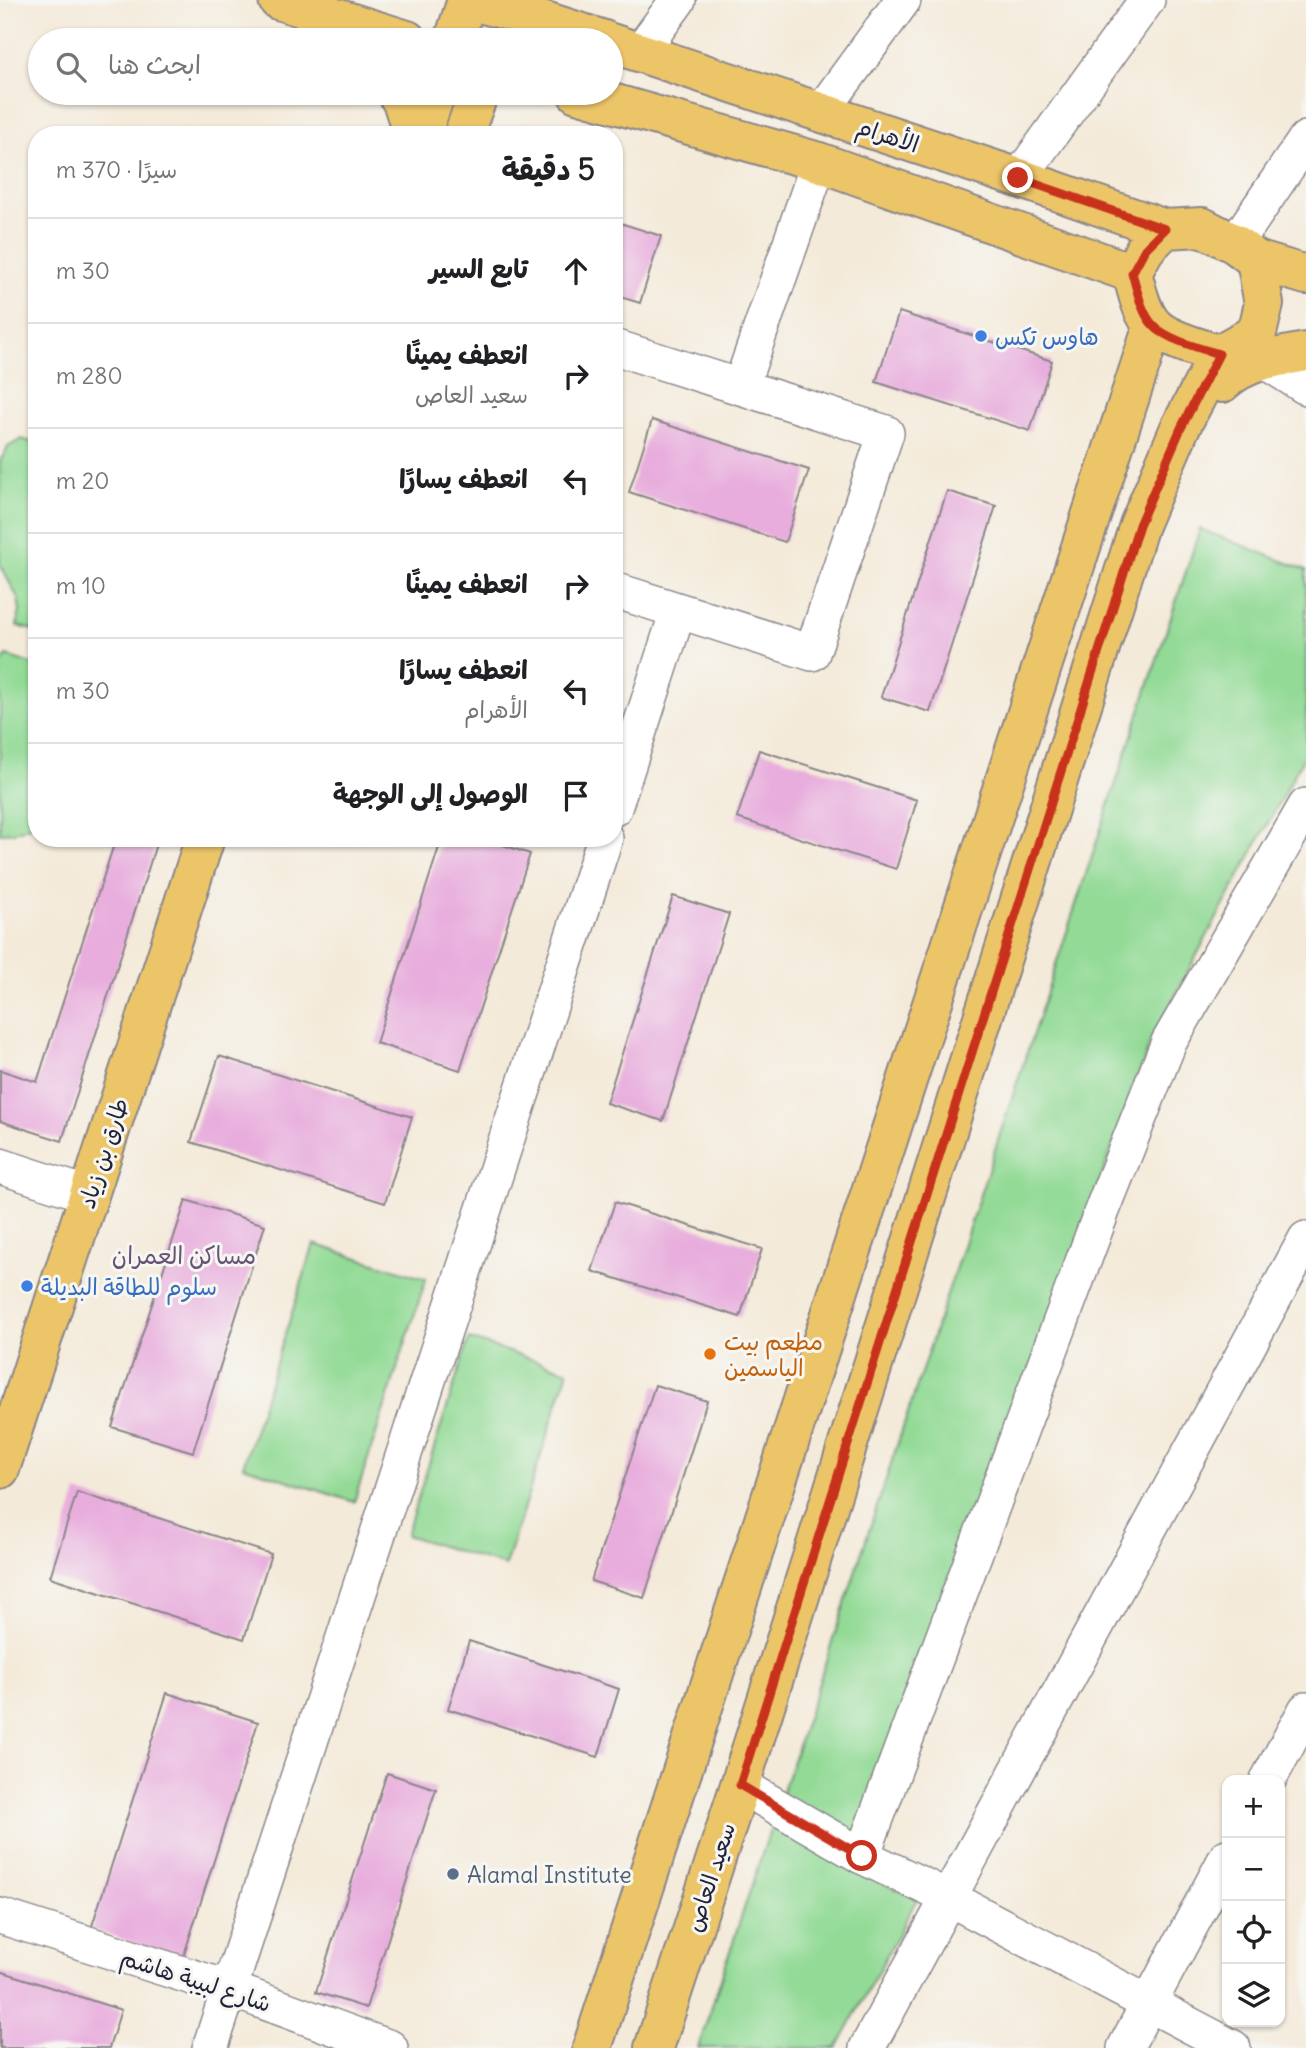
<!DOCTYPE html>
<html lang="ar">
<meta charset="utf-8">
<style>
:root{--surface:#fff;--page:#f6f6f6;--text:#202124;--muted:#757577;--line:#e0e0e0}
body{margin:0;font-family:Delius,"Playpen Sans Arabic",sans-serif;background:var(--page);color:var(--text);direction:rtl}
.controls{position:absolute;right:21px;bottom:21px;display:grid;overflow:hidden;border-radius:14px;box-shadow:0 2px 5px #0004}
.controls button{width:63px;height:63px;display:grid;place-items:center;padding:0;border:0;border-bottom:2px solid var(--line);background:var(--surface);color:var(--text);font:35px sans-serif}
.stop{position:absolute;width:21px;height:21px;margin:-16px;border:5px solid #c8321e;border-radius:50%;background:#fff}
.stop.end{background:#c8321e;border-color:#fff;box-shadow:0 2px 7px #0008}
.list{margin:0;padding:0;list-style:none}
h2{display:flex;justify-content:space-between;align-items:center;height:91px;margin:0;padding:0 28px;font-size:30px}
h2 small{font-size:23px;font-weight:400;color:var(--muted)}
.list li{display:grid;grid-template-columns:46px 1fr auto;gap:21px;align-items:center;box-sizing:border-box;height:105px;padding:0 28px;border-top:2px solid var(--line)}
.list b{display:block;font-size:26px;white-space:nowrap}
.list p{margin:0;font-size:23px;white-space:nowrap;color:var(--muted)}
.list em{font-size:23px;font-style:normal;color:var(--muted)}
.icon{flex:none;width:38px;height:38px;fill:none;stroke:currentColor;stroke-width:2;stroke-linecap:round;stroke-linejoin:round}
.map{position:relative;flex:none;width:1306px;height:2048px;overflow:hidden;direction:ltr}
.search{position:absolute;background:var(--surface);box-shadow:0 2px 5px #0004;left:28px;top:28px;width:595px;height:77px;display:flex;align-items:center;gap:18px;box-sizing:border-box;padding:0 24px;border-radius:38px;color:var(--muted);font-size:26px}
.panel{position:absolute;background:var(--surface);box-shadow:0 2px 5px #0004;left:28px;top:126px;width:595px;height:721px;border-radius:28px;direction:rtl}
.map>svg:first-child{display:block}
.green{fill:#92da95;stroke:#5a7e68;stroke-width:2}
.building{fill:#e8addd}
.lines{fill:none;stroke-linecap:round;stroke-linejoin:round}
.minor-casing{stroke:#8b868a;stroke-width:38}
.major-casing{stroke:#8b868a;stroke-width:42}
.minor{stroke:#fff;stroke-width:35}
.major{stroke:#edc569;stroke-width:38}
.route{stroke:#c8321e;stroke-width:9}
.shop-dot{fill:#3f7fe0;stroke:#f6f6f2;stroke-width:2.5}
.food-dot{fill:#e8710a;stroke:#f6f6f2;stroke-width:2.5}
.service-dot{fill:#5c6f8a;stroke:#f6f6f2;stroke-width:2.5}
.labels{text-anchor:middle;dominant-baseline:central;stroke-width:6;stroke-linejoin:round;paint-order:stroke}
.street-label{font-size:23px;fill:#22223b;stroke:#f6f6f2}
.shop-label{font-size:23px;fill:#366cbe;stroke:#f6f6f2;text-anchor:start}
.food-label{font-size:23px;fill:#c56008;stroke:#f6f6f2;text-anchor:start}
.service-label{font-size:23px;fill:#4e5e75;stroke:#f6f6f2;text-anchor:start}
.neighbourhood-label{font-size:24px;fill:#675374;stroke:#f6f6f2}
</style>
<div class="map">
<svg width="1306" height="2048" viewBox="0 0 1306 2048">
<rect width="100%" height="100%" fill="#f6f6f2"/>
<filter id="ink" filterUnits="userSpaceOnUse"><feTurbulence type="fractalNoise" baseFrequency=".0143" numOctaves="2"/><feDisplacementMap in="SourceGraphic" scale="14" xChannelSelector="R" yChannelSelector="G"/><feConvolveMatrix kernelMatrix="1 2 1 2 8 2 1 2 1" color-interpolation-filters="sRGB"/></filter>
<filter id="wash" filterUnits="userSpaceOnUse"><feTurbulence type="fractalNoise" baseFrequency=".00686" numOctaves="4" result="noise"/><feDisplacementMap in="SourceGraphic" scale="28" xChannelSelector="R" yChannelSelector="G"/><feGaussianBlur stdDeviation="1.57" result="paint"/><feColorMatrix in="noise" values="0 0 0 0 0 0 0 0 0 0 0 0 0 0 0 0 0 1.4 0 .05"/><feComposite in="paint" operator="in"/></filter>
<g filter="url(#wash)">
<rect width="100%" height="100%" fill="#f4ead9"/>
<!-- green -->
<g class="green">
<path d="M22,439L37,444V631L17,626L20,611L18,598L0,565V461L8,447Z"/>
<path d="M1200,529L1306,570V753L1152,1038L850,1868L917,1899L837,2048H698Z"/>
<path d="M7,656L37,666V823L15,832L0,833V665Z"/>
<path d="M314,1244L426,1279L354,1502L243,1466Z"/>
<path d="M469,1339L568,1371L505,1566L406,1535Z"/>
</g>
<g id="blocks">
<!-- building -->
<g class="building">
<path d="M614,221L661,236L640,303L614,295Z"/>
<path d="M899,312L1052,361L1030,431L876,382Z"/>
<path d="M652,420L809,470L785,542L629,492Z"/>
<path d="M947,491L996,506L930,712L881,697Z"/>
<path d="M759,750L917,800L896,869L737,818Z"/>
<path d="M116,838H158L62,1141L0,1121V1070L37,1082Z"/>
<path d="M442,838H482L530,854L460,1070L376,1043Z"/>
<path d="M673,896L729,914L663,1121L606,1103Z"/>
<path d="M219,1056L412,1117L385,1203L191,1142Z"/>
<path d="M186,1200L265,1225L193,1452L112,1427Z"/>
<path d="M615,1202L762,1249L740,1317L592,1271Z"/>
<path d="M655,1385L707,1401L644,1598L591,1581Z"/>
<path d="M77,1492L271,1554L244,1639L50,1577Z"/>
<path d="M469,1641L619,1689L598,1757L448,1709Z"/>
<path d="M167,1693L258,1722L183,1958L91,1929Z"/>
<path d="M387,1773L436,1789L366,2008L316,1992Z"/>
<path d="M0,1971L121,2010L109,2048H0Z"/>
</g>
</g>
</g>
<g filter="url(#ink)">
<use href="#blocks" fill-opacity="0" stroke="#8b868a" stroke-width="2"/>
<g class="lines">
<!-- minor casing -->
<g class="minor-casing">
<g id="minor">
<path d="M640,52L678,0"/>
<path d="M821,112L903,0"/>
<path d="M1019,178L1147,0"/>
<path d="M1235,244L1306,139"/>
<path d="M614,347L886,433L812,653L614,590"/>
<path d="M1262,359L1306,387"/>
<path d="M741,386L819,162"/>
<path d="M614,808L678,611"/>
<path d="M0,1166L89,1195"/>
<path d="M1268,1780L1306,1710"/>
<path d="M740,1785L862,1856L949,1898L1233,2048"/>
<path d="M862,1856L1103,1208L1169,1042L1306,806"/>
<path d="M0,1916L230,1989L390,2048"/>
<path d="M210,2048L605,838"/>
<path d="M867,2048L1306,1239"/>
<path d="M1125,2048L1227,1857"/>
</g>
</g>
<!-- major casing -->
<g class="major-casing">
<g id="major">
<path d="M278,0L407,40"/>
<path d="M469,0L545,21L604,40"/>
<path d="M454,40L467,0"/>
<path d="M611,43L1019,178L1165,229L1202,227L1235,244L1256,260L1264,304L1257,333L1219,354C1202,349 1165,339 1153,325C1141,312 1137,290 1132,273L1145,249L1165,229"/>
<path d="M397,93L403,104L413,135"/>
<path d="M577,93L819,162L1132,273"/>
<path d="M421,135L436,93"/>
<path d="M463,135L479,93"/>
<path d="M1256,260L1306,275"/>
<path d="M1222,383C1244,361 1277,357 1306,352"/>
<path d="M0,1469L205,838"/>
<path d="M592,2048L1153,326"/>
<path d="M654,2048L740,1785L1139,525L1180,428L1219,354"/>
</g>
</g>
<!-- minor -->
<use href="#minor" class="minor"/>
<!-- major -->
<use href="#major" class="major"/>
</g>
</g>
<g class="lines" filter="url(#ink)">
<!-- route -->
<path class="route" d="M862,1856L740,1785L1139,525L1181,428L1219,354C1202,349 1165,339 1153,325C1141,312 1137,289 1132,273L1145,249L1165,229L1018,178"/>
</g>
<!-- markers -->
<g class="shop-dot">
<circle cx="981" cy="336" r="7"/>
<circle cx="27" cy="1286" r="7"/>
</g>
<circle class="food-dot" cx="710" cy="1354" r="7"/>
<circle class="service-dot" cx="453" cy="1874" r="7"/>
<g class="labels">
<!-- street labels -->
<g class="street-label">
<text transform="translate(888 135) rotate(18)">الأهرام</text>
<text transform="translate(103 1153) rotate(-72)">طارق بن زياد</text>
<text transform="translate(710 1877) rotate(-72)">سعيد العاص</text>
<text transform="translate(196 1980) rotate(18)">شارع لبيبة هاشم</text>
</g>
<!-- shop labels -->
<g class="shop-label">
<text x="995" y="336">هاوس تكس</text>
<text x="41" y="1286">سلوم للطاقة البديلة</text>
</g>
<!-- food labels -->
<g class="food-label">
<text x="724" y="1341">مطعم بيت<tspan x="724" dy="26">الياسمين</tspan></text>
</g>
<!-- service labels -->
<g class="service-label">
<text x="467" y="1874">Alamal Institute</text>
</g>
<!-- neighbourhood labels -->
<g class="neighbourhood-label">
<text x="184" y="1255">مساكن العمران</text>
</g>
</g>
</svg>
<div class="controls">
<button>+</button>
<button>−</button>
<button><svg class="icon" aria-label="locate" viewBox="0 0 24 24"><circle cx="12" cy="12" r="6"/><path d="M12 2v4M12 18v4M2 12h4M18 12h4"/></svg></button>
<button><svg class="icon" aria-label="layers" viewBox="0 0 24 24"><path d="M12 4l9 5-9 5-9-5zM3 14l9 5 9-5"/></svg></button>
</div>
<div class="stop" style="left:862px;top:1856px"></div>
<div class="stop end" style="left:1018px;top:178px"></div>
<div class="search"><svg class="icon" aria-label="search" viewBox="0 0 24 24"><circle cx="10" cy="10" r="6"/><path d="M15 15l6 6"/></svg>ابحث هنا</div>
<section class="panel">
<h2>5 دقيقة<small>سيرًا · 370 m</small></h2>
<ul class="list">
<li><svg class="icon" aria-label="ahead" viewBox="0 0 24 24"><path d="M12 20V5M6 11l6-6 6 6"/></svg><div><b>تابع السير</b></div><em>30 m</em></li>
<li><svg class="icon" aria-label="right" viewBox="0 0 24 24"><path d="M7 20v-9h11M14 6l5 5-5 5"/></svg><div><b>انعطف يمينًا</b><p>سعيد العاص</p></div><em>280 m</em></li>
<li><svg class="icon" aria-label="left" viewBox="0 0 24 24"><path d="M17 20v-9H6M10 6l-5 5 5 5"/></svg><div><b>انعطف يسارًا</b></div><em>20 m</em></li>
<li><svg class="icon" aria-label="right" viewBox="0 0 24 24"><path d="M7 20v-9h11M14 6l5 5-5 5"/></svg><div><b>انعطف يمينًا</b></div><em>10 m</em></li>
<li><svg class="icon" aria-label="left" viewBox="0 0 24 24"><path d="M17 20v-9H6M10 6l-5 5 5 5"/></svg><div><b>انعطف يسارًا</b><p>الأهرام</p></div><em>30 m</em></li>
<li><svg class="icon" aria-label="arrive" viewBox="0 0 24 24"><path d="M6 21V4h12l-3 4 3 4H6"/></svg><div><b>الوصول إلى الوجهة</b></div></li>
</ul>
</section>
</div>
